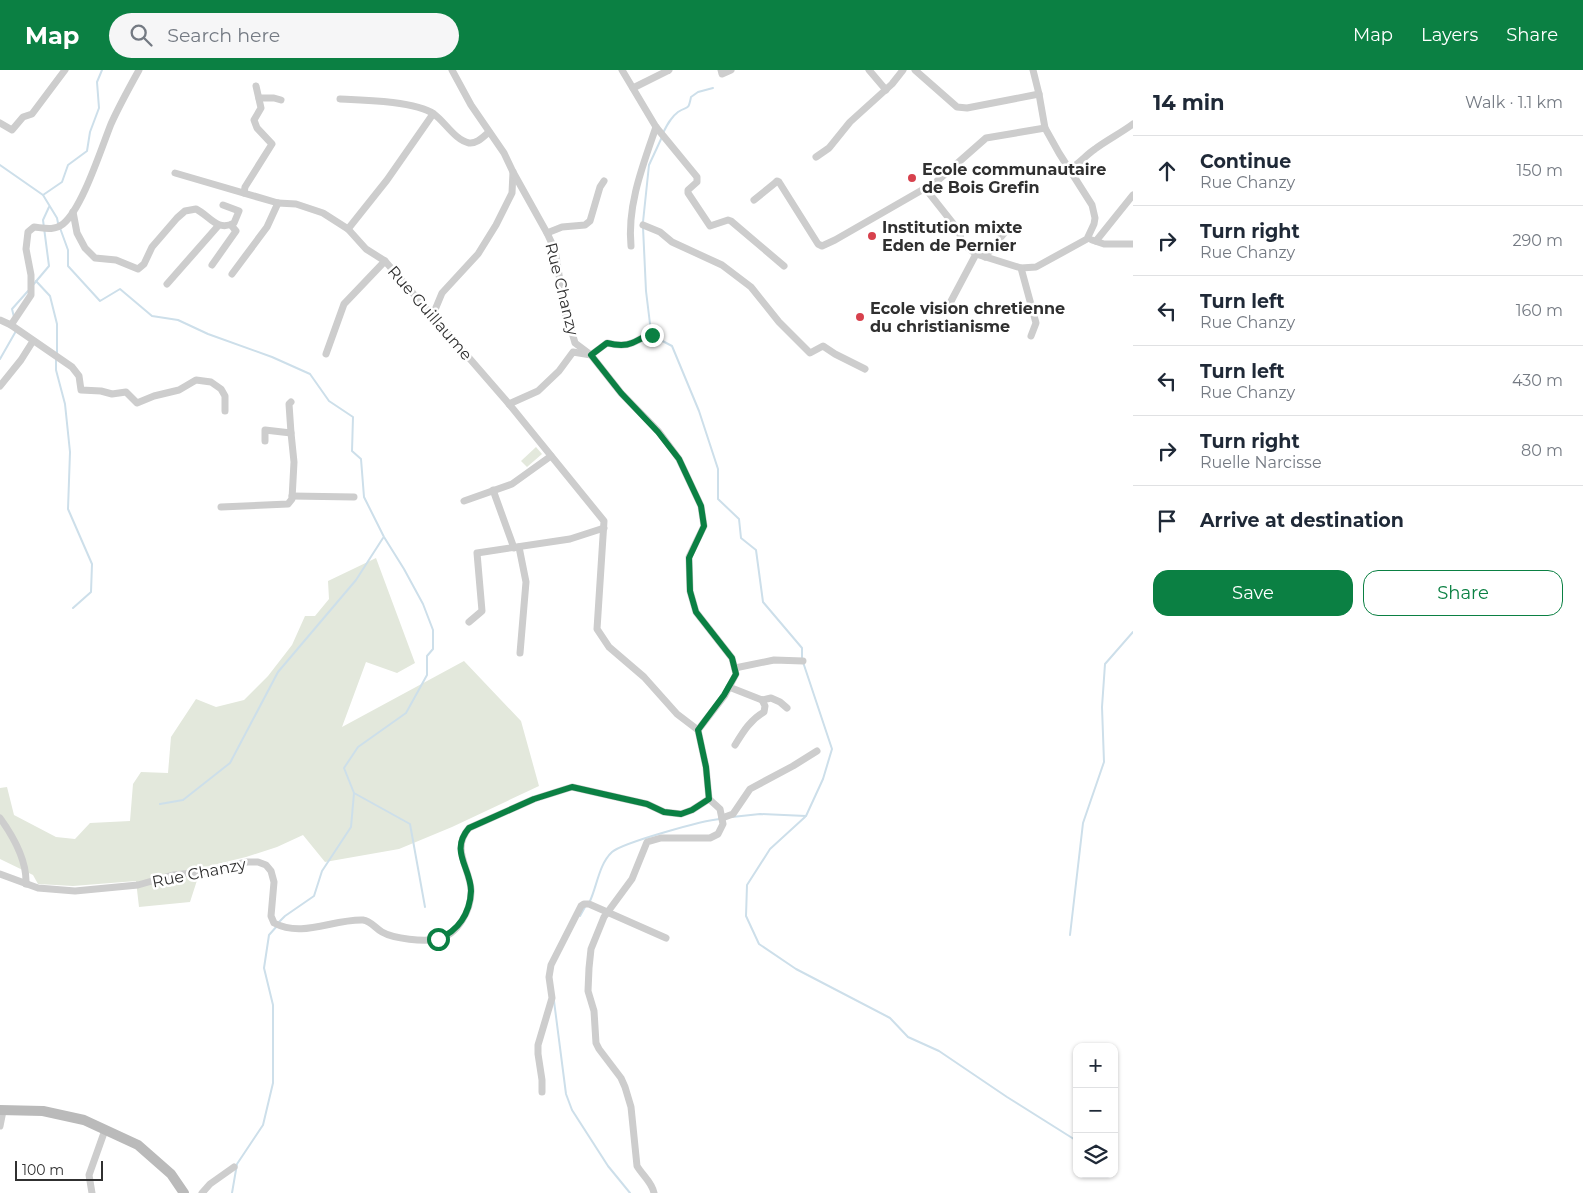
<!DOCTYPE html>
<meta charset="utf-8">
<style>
:root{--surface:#fff;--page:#f6f6f7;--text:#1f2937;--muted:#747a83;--line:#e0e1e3;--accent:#0b8043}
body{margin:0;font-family:Montserrat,sans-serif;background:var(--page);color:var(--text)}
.controls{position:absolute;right:15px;bottom:15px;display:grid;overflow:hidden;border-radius:10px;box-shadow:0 1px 4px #0004}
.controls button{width:45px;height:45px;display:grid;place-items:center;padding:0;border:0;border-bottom:1px solid var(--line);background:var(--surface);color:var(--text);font:25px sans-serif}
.scale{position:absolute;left:15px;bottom:12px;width:88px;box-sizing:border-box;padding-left:5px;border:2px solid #303030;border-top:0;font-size:14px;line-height:18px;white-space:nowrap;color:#303030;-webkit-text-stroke:4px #fff;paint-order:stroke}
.stop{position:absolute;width:15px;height:15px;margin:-11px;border:4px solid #0b8043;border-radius:50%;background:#fff}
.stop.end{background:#0b8043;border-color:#fff;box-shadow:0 1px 5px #0008}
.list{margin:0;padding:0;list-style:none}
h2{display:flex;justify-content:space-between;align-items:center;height:65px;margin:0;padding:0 20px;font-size:21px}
h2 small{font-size:16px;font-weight:400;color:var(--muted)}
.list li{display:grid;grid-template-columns:32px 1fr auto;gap:15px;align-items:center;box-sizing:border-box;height:70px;padding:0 20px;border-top:1px solid var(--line)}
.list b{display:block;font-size:19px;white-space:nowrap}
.list p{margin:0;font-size:16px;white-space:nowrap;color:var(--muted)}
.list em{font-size:16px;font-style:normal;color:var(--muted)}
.actions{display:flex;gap:10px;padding:15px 20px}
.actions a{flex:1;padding:11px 0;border:1px solid var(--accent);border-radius:15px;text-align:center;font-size:18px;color:var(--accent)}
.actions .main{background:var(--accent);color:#fff}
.icon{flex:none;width:28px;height:28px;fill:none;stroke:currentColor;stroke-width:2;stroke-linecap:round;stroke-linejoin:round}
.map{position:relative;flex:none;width:1133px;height:1123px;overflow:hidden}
header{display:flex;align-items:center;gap:30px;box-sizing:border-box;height:70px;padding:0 25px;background:var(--accent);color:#fff}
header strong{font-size:24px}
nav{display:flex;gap:28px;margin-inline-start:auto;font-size:18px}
.search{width:350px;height:45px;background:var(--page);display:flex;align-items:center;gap:12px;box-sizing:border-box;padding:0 18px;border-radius:28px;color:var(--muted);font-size:19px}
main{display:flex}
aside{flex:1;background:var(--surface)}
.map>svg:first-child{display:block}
.green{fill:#e3e8dc}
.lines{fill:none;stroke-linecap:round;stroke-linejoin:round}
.stream{stroke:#cddfea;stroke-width:2}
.street{stroke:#cdcdcd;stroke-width:7}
.secondary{stroke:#bababa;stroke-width:10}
.route{stroke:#0b8043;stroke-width:6}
.poi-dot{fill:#d7414d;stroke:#fff;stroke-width:2}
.labels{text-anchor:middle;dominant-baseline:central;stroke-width:5;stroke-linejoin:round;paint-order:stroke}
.poi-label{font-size:16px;font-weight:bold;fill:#303030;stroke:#fff;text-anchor:start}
.street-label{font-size:16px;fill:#303030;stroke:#fff}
</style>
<header>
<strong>Map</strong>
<div class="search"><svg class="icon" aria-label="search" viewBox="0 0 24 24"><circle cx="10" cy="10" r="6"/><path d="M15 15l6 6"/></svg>Search here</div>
<nav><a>Map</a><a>Layers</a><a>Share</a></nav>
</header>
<main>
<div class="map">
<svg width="1133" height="1123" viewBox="0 0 1133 1123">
<rect width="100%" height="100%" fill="#fff"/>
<!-- green -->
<g class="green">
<path d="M536,377L542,384L527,397L521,391Z"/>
<path d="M376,488L415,593L397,603L366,592L342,657L464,591L521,651L539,716L452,757L399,779L325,792L303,765L277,777L246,787L201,798L190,832L139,837L136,811L73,816L38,814L33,805L0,789V718L7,717L14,745L56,767L75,769L90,753L130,751L133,714L141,702L168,703L171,667L196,629L216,637L244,630L268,606L292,575L305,546H315L329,529L328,511Z"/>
</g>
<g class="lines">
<!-- stream -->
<g class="stream">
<path d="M663,63C667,55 671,47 678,42C688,35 688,42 691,27L698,22L713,18"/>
<path d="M0,95L43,125L57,148L58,153"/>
<path d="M43,125L62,112L68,95L87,81L90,62L99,38L97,12L102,0"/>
<path d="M643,152L649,95L662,67"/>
<path d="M643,157L646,221L651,262"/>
<path d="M60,158L68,180V196L100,231L120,219L152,246L178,250L208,264L272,287L310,304L329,331L353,347L352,381L361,389L364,427L384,467L404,499L423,534L433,560V579L427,586V605L406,643L358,677L344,698L354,723L351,757L322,801L314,826L285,846L279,852"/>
<path d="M36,211L50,226L57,254V285"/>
<path d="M33,215L49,196L43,150L49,137"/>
<path d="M14,247L12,239L28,221"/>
<path d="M653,266L672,276L699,341L718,399V429L739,449L741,468L756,480L763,532L802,578V588"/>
<path d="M0,289L16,261"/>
<path d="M56,289V300L65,334L70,382L68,439L92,494L91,522L73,538"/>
<path d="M354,723L410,754L425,837"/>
<path d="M160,734L183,730L230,693L278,602L356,510L383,468"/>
<path d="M732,747L760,744L806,746L823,709L832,679L803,592"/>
<path d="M805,747L770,779L747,815L746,846L759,874L796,899L890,948L908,967L939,981L1007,1027L1077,1071"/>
<path d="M590,831C597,816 599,794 612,782C622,773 704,750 720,749"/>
<path d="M580,846L585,837"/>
<path d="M1070,865L1083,753L1104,692L1102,637L1105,594L1133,562"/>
<path d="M554,931L566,1024L572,1040L608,1096L630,1123"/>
<path d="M232,1123L237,1094L263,1055L273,1013V935L264,898L269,865L277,856"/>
</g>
<!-- street -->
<g class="street">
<path d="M622,0L656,57L697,107V112L688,120V123L710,156L728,150L731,151L784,196"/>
<path d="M721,0L722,4L731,0"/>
<path d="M869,0L886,20"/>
<path d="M915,0L957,37L967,38L1039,24"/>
<path d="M633,18L669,0"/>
<path d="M259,28H274L281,30"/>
<path d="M340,29C363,30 415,31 434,44C445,52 455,70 469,73C477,74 483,67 489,62"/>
<path d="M0,53L12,60L23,47L32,44L65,0"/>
<path d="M816,87L829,78L850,52L892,14L903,0"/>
<path d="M1070,99C1080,93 1086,85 1095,79C1107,70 1121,63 1133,54"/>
<path d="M175,103L278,133L296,134L323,143L348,159L366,179L385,191L509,334L604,451L597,559L609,577L644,607L677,644L698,660"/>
<path d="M925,118L959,161L962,173L976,184L1021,198L1036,197L1087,169L1094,154L1095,148L1092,135L1059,83L1045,58L1039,24L1033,0"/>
<path d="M244,123L245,117L272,74L257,58L254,50L261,38L256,16"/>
<path d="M754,130L775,113L777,111L779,112L818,174L822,176L835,170L936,112L986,68L1045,58"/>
<path d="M73,142L77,163L85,178L95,188L116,190L138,199L144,194L152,177L177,148L185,141L196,139C210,146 217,162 234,153L239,141L223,135"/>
<path d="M643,155L660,162L672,172L722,195L751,217L779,252L810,283L823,276L835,284L865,299"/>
<path d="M348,159L387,110L433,44"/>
<path d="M547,163L562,157L585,155L590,151L600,117L604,111"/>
<path d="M1092,170L1104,174H1133"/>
<path d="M1096,171L1133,125"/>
<path d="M631,176C627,135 643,95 656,57"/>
<path d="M985,187L1005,162"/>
<path d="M212,195L236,161L231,155"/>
<path d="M1021,198L1036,253L1031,266"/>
<path d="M232,204L267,157L278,133"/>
<path d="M167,214L218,156"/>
<path d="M949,235L976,184"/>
<path d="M432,247L442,223L478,184L496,155L512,123L513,102"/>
<path d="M0,250L11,255L72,297L79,306L81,320L101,321L112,324L126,322L137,333L154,326L179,320L196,310L211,312L221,319L225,326V341"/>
<path d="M11,255L31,225V205L26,179L28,162L34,157C44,158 54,161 63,154C82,139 101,79 111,54C119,36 129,18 139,0"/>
<path d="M326,284L344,234L385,191"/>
<path d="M0,316L21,290L33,271"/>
<path d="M509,334L538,321L559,301L573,282L591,285L607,273C615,275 625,276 632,273C639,270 644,266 652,265"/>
<path d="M265,371V360L291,363L289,334L291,332"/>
<path d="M493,420L514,478"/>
<path d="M292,426L354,427"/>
<path d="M464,431L512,414L551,386"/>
<path d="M221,437L288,434L292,429L294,392L291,363"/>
<path d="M519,477L526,512L520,583"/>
<path d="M469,552L482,541L477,483L570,469L604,458"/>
<path d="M735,598L774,590L803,591"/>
<path d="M729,617L762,630L771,628L780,632L787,638"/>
<path d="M735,675C743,662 750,650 764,642L765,636L762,630"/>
<path d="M0,748C13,766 27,791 26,814"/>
<path d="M722,748L733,744L750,719L793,696L817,681"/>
<path d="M0,804L38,818L75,821L138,815L173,805L202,802L247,792H258L266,795L271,801L274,812L271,846L274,853C303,868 332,849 363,850C371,851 375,858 382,862C394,869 424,872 438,869C458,865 472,839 471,819C469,797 451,779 469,758L534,729L572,717L647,734L664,742L681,744L692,740L709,729L706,697L698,660L725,625L736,604L732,588L696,542L690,521L689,487L704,456L701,436L679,389L659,362L621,323L591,285L575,273L571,259L566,248L555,180L547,163L513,102L504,83L471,35L452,0"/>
<path d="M542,1022V1010L538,984V975L552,928L549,907L551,895L581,836L584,834H589L666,868"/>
<path d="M0,1056L3,1041"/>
<path d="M92,1123L89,1105L105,1060"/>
<path d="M202,1123L210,1114L234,1097"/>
<path d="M654,1123C652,1112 643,1106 637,1096L631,1037L625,1017L621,1008L599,979L596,973L594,941L588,921L589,898L591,879L604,847L632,809L647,772L661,768H710L718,764L723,754L720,739L709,729"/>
</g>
<!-- secondary -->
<path class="secondary" d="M0,1040L43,1041L84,1050L138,1075L171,1104L184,1123"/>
</g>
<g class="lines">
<!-- route -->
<path class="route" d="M438,869C458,861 470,844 471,821C471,798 449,781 469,758L534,729L572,717L647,734L664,742L681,744L692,740L709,729L706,697L698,660L724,625L736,604L732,588L696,542L690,521L689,488L704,456L701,436L679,389L658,362L621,323L591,285L607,273C615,275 625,276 632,273C639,270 644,266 652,265"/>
</g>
<!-- markers -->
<g class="poi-dot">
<circle cx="912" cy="108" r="5"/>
<circle cx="872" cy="166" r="5"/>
<circle cx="860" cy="247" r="5"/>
</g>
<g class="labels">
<!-- poi labels -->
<g class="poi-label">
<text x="922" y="99">Ecole communautaire<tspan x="922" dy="18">de Bois Grefin</tspan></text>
<text x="882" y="157">Institution mixte<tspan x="882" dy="18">Eden de Pernier</tspan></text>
<text x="870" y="238">Ecole vision chretienne<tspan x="870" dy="18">du christianisme</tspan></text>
</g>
<!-- street labels -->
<g class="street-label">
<text transform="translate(562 219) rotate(76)">Rue Chanzy</text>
<text transform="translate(430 243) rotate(49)">Rue Guillaume</text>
<text transform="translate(199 803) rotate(-11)">Rue Chanzy</text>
</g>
</g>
</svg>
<div class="controls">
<button>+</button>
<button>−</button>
<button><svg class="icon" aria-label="layers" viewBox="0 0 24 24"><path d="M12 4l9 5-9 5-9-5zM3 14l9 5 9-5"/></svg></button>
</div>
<div class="scale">100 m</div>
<div class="stop" style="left:438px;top:869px"></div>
<div class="stop end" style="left:652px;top:265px"></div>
</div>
<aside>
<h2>14 min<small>Walk · 1.1 km</small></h2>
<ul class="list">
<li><svg class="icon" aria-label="ahead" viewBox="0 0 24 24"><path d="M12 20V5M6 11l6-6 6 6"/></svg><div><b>Continue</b><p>Rue Chanzy</p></div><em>150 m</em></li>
<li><svg class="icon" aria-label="right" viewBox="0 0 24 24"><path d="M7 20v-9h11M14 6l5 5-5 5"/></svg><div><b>Turn right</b><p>Rue Chanzy</p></div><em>290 m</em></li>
<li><svg class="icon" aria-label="left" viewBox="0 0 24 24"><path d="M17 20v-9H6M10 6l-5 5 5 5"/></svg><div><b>Turn left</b><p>Rue Chanzy</p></div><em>160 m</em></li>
<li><svg class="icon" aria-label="left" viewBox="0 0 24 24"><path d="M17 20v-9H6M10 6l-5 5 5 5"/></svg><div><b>Turn left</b><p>Rue Chanzy</p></div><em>430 m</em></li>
<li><svg class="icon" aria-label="right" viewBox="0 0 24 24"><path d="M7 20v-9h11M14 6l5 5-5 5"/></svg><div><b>Turn right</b><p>Ruelle Narcisse</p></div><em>80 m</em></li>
<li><svg class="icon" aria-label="arrive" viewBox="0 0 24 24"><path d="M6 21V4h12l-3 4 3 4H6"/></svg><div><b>Arrive at destination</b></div></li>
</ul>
<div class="actions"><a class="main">Save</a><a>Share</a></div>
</aside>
</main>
